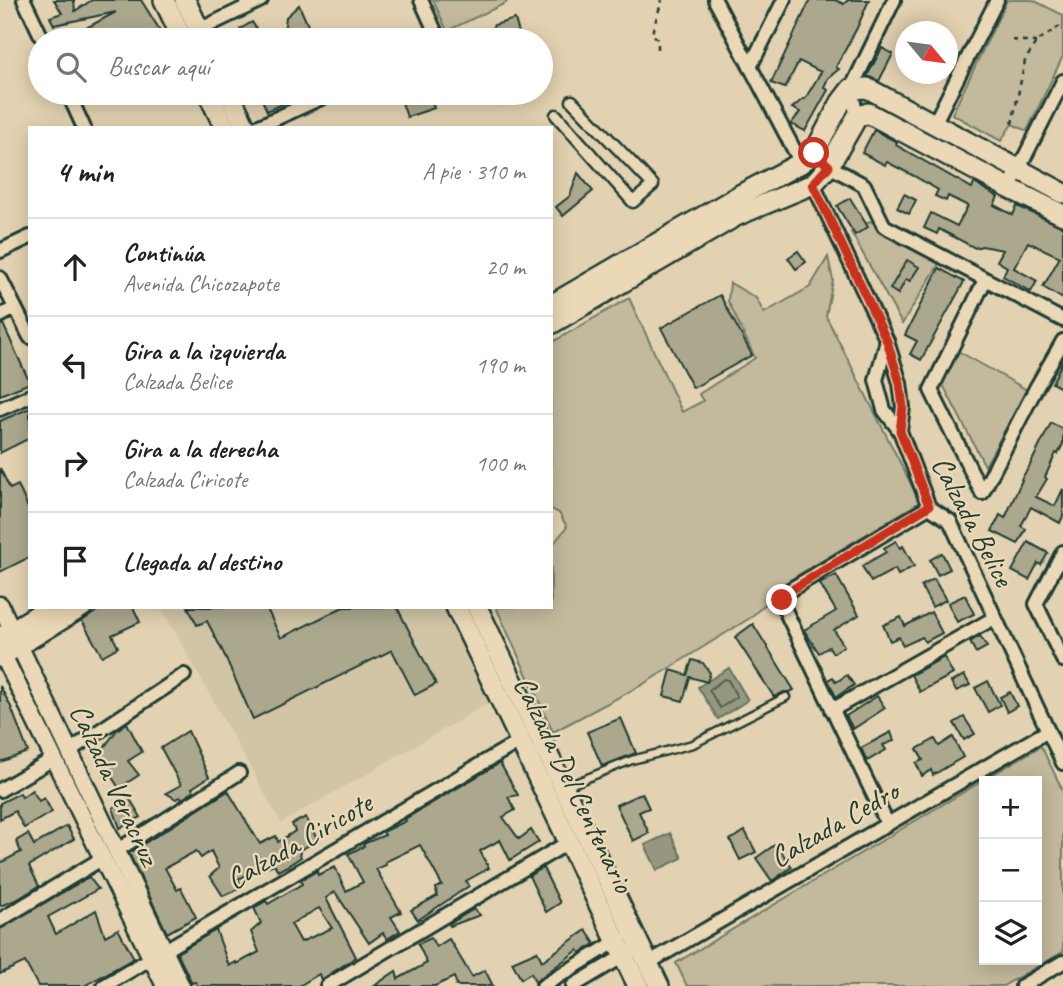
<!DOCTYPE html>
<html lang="es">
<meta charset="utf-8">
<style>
:root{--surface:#fff;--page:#f2f2f2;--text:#222;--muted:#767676;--line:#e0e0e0}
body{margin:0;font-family:Caveat,sans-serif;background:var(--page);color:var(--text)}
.controls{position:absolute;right:21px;bottom:21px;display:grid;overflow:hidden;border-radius:0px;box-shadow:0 4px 18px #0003}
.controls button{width:63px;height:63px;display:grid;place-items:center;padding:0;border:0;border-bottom:2px solid var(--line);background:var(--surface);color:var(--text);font:35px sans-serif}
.compass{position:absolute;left:895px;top:21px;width:63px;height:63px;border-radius:50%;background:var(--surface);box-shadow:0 4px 18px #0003;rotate:119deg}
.stop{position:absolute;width:21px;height:21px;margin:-16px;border:5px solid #c8321e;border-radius:50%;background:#fff}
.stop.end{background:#c8321e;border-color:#fff;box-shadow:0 2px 7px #0008}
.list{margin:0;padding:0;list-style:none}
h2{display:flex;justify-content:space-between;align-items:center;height:91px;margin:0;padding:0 28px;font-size:30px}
h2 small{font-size:23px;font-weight:400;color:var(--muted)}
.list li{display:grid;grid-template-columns:46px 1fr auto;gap:21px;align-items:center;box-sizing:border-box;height:98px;padding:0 28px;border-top:2px solid var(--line)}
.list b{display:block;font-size:26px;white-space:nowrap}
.list p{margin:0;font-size:23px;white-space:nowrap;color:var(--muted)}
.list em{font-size:23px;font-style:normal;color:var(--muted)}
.icon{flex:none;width:38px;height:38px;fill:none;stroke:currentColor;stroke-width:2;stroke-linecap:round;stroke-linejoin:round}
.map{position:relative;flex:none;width:1063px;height:986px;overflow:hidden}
.search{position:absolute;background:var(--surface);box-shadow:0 4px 18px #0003;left:28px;top:28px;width:525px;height:77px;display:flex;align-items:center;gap:18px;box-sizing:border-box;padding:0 24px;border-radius:38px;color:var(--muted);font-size:26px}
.panel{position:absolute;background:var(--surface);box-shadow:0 4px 18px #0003;left:28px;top:126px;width:525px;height:483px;border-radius:0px}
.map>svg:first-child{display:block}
.built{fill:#d2c5a6}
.green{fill:#c3b99c;stroke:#717b68;stroke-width:2;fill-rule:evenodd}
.water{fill:#96977f;stroke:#667361;stroke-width:2}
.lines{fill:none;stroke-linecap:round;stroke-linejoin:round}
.shore{stroke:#4f6152;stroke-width:2}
.building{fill:#aca88e;stroke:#1f3d34;stroke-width:2;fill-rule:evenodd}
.service-casing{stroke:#1f3d34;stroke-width:11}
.pedestrian-casing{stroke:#1f3d34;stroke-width:15}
.minor-casing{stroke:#1f3d34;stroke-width:18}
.tertiary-casing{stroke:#1f3d34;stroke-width:21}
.secondary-casing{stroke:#1f3d34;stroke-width:24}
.path{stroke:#1f3d34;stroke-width:2.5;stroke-dasharray:5 5;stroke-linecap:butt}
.service{stroke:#ebd8b6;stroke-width:6}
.pedestrian{stroke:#ebd8b6;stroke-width:10}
.minor{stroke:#ebd8b6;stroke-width:12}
.tertiary{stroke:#ebd8b6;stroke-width:16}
.secondary{stroke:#ebd8b6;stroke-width:19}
.route{stroke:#c8321e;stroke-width:9}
.labels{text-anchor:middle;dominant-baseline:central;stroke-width:5;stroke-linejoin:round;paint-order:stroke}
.street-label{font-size:30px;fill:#1f3d34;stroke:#ebd8b6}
</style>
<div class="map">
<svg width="1063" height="986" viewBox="0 0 1063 986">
<rect width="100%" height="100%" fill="#e3d2b1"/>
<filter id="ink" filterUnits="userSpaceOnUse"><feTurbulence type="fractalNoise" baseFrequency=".0143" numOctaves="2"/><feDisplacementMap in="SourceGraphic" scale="14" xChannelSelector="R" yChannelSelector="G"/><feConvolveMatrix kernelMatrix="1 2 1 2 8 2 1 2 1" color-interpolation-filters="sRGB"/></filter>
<g filter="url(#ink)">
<!-- built -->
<path class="built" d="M161,607H445L491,702L281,823Z"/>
<!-- green -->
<g class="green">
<path d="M433,0H508L506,3L447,31Z"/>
<path d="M1007,0H1033L1063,15V56L1027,131L1012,124L1001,141L952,114Z"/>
<path d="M870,221L939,264L902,324L851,232Z"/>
<path d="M828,257L833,280L826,316L920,502L780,586L772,598L750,618L642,685L553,732L496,607H551V547L567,527L559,513L551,509V343L629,298L682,412L703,401L699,394L755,358L728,301L730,283L756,298L764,313L810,287Z"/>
<path d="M958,351L1027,390L985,466L941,381Z"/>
<path d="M1041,746L1063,791V952L1003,986H687L676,963ZM984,781H1037V960H984Z"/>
</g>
<!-- water -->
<g class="water">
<path d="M729,668L748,700L718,719L698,687Z"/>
<path d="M670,833L682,858L657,870L645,845Z"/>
</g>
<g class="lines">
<!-- shore -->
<path class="shore" d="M724,679L728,680L737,697L720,708L709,690Z"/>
</g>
<!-- building -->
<g class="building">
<path d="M54,0H74L75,11L92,0H141L161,32L148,40H64L116,12L54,25L50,17L62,13Z"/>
<path d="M810,0H835L844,4L848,0H869L857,28L836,67L839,69L828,78L824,87L828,90L805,131L791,124L800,112L792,108L803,99H805L821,72L799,61L785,88L771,83Z"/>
<path d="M299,5L313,37L307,40H273L284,32L286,17Z"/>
<path d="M515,19L519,33L508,40H486L494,25Z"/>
<path d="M252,22L264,40H247L240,29Z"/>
<path d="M882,48L893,54L879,81L867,76Z"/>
<path d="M259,93H307L267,111Z"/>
<path d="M404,93H429L434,108L407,117L400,97Z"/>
<path d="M874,130L897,142L896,145L972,188L974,183L998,197L994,205L1013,215L1017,206L1063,227V299L1043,287L1060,257L1028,242L1014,268L1037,281L1031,292L1003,276L1007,267L997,261L1003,250L982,246L975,248L939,229L937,234L924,228L931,213L957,226L968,206L948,196L946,201L935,196L938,190L914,176L887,162L885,165L862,153Z"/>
<path d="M578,173L593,191L563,216L556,207L570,196Z"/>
<path d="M904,194L916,200L909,214L897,208Z"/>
<path d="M850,198L868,227L855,235L837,206Z"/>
<path d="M798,251L806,262L796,269L788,258Z"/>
<path d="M907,260L919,267L910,281L906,279L898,294L890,289Z"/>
<path d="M939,268L964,282L921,360L910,354L917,341L905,335Z"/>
<path d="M720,295L752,355L693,388L661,328Z"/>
<path d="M3,324L30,383L0,395V325Z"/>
<path d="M1063,361V389L1052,383Z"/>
<path d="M30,408V438L0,453V421Z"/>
<path d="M1051,423L1063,429V444L1058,454L1056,453L1045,477L1047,479L1036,497L1055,506L1063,489V516L1060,523L1031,507L1021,526L1026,529L1018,544L992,531L1000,515L1005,518L1022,480L1021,479L1029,467Z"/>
<path d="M0,468L10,489L18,485L30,512V557L0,572Z"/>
<path d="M896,541L900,548L903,546L914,566L898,575L895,569L871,582L862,566L886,552L884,548Z"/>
<path d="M1028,542L1048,553L1041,565L1038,563L1029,580L1012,571Z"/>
<path d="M942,553L950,569L938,575L930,560Z"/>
<path d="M836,575L859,615L834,630L844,646L833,653L829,647L819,653L804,630L836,611L820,584Z"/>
<path d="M934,579L946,600L932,607L921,586Z"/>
<path d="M965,595L974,614L957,622L948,603Z"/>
<path d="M103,607H133L140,622L112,635L118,647L102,656L82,621Z"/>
<path d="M188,607H266L281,638L343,607H397L436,684L415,695L392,650L253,719L223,652L207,621L197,625Z"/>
<path d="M931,612L942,633L925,642L922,637L903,646L899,637L890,641L883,625L901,617L905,626Z"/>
<path d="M753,624L794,690L789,692H784L774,697L735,637Z"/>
<path d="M980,636L987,647L976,653L970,642Z"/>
<path d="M944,657L953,674L920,692L911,675Z"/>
<path d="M692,660L703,663L710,673L707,682L690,677L683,701L664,696L671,670L687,675Z"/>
<path d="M847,675L854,685L836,697L828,680L833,677L836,682Z"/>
<path d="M964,675L970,685L956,691L951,682Z"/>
<path d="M988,681L1000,705L988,712L975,688Z"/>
<path d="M0,686L11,707L28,752L0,762Z"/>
<path d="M1010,692L1017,706L1007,712L1000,697Z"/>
<path d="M877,696L885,708L853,729L846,716Z"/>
<path d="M964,717L975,734L964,740L954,723Z"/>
<path d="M621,718L636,753L602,766L587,732Z"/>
<path d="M127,723L142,752L128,761L139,775L119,788L110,774L105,777L100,753L117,730Z"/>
<path d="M188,731L209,777L192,788L194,791L182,799L181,797L176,799L166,793L181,785L161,748Z"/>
<path d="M891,732L894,741L883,745L886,750L867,761L861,748Z"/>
<path d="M953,737L963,757L933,775L931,770L922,776L916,763L923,760L917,749L935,739L939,746Z"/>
<path d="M500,763L518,795L508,797L515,810L503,817L519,839L531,830L539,842L510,860L500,840L480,851L489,868L466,881L469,886L418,920L411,910L437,896L436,888L442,885L420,845L385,862L386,865L376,869L401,912L391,917L400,931L387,939L383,933L369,943L335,892L326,898L356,957L321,980L319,974L299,986H198L195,982L192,983L177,953L216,930L229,966L236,962L237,964L259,952L251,932L261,923L254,908L266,901L268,904L302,884L301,880L317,871L318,875L335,867L346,891L363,882L348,854L364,846L363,844L385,835L383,832L406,821L405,819ZM319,908L332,928L301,942L291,924Z"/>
<path d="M32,790L39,801L44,798L52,812L24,828L15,811L0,819V803L20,793L22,797Z"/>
<path d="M228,791L260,844L276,836L278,842L295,831L292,824L306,817L318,841L299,850L301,857L289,865L278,871L274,864L238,879L243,887L223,896L210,876L219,868L211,851L201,858L196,851L165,868L177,890L181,888L196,917L167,933L129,853Z"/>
<path d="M642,793L649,808L639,812L649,833L633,841L616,805Z"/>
<path d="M128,796L141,817L120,828L113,808Z"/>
<path d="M67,826L74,839L29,866L39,886L18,899L0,906V863L21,852L16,841L28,834L34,845Z"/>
<path d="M745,831L756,852L740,860L730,840Z"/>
<path d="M776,844L792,867L772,881L756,858Z"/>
<path d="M543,868L560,903L546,912L529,876Z"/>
<path d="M89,877L98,889L48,917L56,934L96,910L105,936L118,929L134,958L84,986H38L25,962L0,974V929Z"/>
<path d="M474,909L480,915L450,926L449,924Z"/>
<path d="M586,930L595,944L580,953L578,950L535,982L531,973L521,979L512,962L537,951L542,961Z"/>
<path d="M431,938L436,947L449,939L472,977L485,970L493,986H455L457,985L454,977L435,986H374L396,971L398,979L427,963L418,944Z"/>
</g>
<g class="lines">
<!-- service casing -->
<g class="service-casing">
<path id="service" d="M565,787L632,760L693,744L786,697"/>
</g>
<!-- pedestrian casing -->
<g class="pedestrian-casing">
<path id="pedestrian" d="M556,115L633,202L653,185L572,101"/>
</g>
<!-- minor casing -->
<g class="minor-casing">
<g id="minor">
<path d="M24,0L43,40"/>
<path d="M421,0L439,40"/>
<path d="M715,0L801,163"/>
<path d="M199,30L261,0"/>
<path d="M750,67L784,0"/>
<path d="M68,93L84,128"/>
<path d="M857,117L851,89L894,0"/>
<path d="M934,124L997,0"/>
<path d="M255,128L332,93"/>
<path d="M814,153L829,166L864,185L884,226L1063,320"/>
<path d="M813,184L887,341L900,383L903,407L900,431L929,507L950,521L1063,763"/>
<path d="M1009,188L1063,81"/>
<path d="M0,251L30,237"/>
<path d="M0,278L30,337"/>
<path d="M0,316L15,308"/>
<path d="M887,341L876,380L884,410L900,431"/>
<path d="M0,409L30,396"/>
<path d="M982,493L931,390L985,280"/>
<path d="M982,493L1036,388L1063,341"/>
<path d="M1063,552L1036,604L1063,660"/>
<path d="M832,710L994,618"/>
<path d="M69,751L184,675"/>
<path d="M0,790L53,759"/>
<path d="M887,823L784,608L782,600L788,591L929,507"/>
<path d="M116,851L239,773"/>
<path d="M0,920L103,858"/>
<path d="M648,963L1048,731"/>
<path d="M104,986L520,741"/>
<path d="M327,986L569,842"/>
<path d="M543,986L620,939"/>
<path d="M573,986L630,952"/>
<path d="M1022,986L1063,962"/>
</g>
</g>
<!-- tertiary casing -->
<g class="tertiary-casing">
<g id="tertiary">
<path d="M0,605L181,986"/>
<path d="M0,649L165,986"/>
</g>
</g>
<!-- secondary casing -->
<g class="secondary-casing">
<g id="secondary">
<path d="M164,0L183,40"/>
<path d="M185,0L204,40"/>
<path d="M208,93L225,128"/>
<path d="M229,93L246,128"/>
<path d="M551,305L740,195L801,163L814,153L841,102L851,89L867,88L1063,193"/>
<path d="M551,324L736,216L813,184L829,166L857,117L868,113L1009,188L1063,215"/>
<path d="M456,607L638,986"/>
<path d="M477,607L659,986"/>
<path d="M0,638L50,607"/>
<path d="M0,657L82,607"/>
</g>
</g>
<!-- path -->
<g class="path">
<path d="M1012,40L1036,42"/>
<path d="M658,49V40L652,33L662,0"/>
<path d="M1012,124L1025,61L1036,42L1063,24"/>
</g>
<!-- service -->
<use href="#service" class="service"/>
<!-- pedestrian -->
<use href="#pedestrian" class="pedestrian"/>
<!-- minor -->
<use href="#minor" class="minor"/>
<!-- tertiary -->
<use href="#tertiary" class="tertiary"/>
<!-- secondary -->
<use href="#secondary" class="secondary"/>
</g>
</g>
<g class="lines" filter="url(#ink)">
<!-- route -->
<path class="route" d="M782,600L788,592L929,506L900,431L903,407L900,383L887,341L813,184L829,166L814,153"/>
</g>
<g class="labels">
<!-- street labels -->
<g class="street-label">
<text transform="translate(973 521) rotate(62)">Calzada Belice</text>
<text transform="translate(115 784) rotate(65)">Calzada Veracruz</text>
<text transform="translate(574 784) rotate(64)">Calzada Del Centenario</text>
<text transform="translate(834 824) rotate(-30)">Calzada Cedro</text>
<text transform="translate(299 841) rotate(-30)">Calzada Ciricote</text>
</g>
</g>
</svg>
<div class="controls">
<button>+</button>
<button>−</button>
<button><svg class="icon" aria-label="layers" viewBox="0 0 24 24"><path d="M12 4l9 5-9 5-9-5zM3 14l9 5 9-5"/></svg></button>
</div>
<svg class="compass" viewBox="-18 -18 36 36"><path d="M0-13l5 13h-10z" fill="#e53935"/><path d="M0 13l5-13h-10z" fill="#767676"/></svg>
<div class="stop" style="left:814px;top:153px"></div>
<div class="stop end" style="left:782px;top:600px"></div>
<div class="search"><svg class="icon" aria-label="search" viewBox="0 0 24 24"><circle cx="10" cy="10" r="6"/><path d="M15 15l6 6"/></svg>Buscar aquí</div>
<section class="panel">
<h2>4 min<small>A pie · 310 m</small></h2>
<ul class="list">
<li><svg class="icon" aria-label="ahead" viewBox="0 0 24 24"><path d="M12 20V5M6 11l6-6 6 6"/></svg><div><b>Continúa</b><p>Avenida Chicozapote</p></div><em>20 m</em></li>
<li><svg class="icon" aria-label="left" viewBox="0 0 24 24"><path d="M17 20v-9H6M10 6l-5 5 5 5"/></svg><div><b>Gira a la izquierda</b><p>Calzada Belice</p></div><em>190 m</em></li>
<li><svg class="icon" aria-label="right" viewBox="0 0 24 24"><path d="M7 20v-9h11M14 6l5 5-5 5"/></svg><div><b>Gira a la derecha</b><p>Calzada Ciricote</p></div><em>100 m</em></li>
<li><svg class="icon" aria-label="arrive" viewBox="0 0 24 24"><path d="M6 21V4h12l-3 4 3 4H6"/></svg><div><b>Llegada al destino</b></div></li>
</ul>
</section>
</div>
